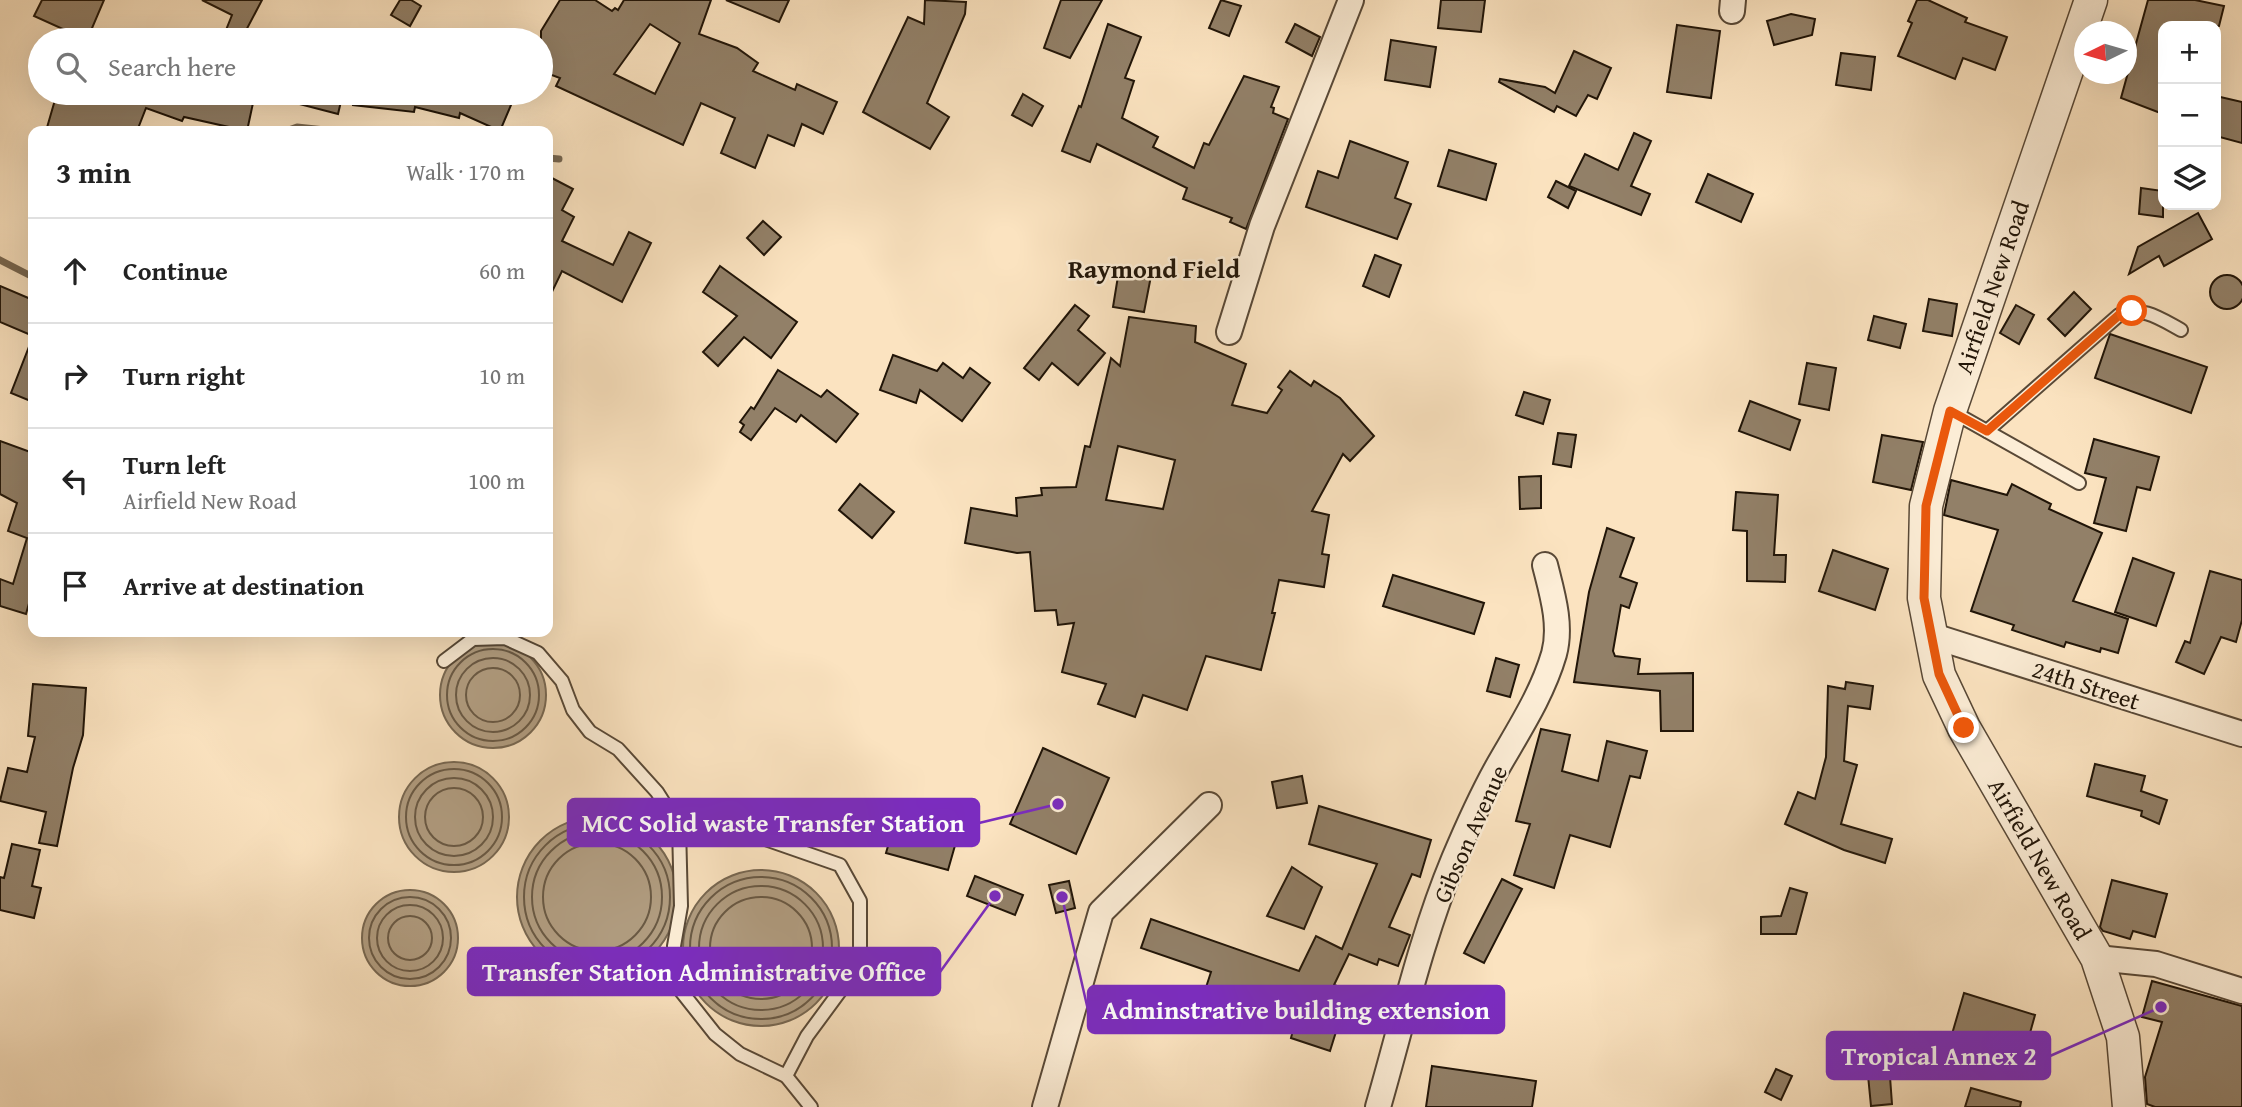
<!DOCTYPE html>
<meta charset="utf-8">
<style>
:root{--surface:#fff;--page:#f2f2f2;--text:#222;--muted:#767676;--line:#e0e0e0}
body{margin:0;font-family:"Gentium Book Plus",serif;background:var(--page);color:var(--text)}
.controls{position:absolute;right:21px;top:21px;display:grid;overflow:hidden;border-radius:14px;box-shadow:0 7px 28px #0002}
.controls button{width:63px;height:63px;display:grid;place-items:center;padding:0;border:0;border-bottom:2px solid var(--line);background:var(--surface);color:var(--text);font:35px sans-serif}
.compass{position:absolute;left:2074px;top:21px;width:63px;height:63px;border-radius:50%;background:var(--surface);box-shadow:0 7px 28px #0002;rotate:265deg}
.stop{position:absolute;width:21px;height:21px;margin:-16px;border:5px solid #ea580c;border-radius:50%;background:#fff}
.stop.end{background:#ea580c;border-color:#fff;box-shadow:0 2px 7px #0008}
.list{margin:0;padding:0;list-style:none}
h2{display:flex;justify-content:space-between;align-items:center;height:91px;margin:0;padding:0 28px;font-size:30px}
h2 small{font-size:23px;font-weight:400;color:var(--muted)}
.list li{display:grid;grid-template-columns:46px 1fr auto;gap:21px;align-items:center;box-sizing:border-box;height:105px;padding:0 28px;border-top:2px solid var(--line)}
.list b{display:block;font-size:26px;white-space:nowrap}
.list p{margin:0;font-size:23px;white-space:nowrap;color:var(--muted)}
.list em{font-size:23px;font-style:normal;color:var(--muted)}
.icon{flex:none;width:38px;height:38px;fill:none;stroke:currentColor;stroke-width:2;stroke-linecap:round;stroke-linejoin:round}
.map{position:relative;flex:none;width:2242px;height:1107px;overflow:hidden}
.search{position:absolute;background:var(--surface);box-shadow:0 7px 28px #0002;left:28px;top:28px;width:525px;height:77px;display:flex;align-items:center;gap:18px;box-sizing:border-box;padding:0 24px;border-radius:38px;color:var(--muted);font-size:26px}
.panel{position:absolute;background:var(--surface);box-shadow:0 7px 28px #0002;left:28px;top:126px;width:525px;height:511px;border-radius:14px}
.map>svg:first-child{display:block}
.water{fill:#b19d81;stroke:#776751;stroke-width:2}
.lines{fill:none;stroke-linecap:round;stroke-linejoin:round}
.shore{stroke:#695944;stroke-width:2}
.stream{stroke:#776751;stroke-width:7}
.building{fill:#928068;stroke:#211508;stroke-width:2;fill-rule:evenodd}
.service-casing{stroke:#584836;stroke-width:16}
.minor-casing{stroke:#584836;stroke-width:28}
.tertiary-casing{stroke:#584836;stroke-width:35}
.service{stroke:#fcedd6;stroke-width:12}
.minor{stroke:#fcedd6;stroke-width:24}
.tertiary{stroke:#fcedd6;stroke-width:32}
.route{stroke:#ea580c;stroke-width:9}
.labels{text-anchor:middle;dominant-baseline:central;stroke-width:5;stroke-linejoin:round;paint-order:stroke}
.street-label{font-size:24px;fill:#211508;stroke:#fcedd6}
.neighbourhood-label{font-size:26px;font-weight:bold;fill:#211508;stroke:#fcedd6}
.leader{fill:none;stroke:#7b2cbf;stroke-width:2.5}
.callout-dot{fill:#7b2cbf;stroke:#fcedd6;stroke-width:2.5}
.callout{fill:#7b2cbf;stroke:#7b2cbf;stroke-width:2.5}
.callout-label{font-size:26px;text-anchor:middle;font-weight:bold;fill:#fff}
</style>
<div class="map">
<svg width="2242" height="1107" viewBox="0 0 2242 1107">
<rect width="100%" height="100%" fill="#fbe3c0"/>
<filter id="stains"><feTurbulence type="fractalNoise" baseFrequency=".00286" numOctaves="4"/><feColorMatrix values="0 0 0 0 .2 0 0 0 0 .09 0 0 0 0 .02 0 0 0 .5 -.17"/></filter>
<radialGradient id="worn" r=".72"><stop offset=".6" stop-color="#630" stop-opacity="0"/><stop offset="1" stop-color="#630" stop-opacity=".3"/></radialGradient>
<!-- water -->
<g class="water">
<circle cx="493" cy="695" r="53"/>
<circle cx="454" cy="817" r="55"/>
<circle cx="597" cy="897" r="80"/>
<circle cx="761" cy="948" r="78"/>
<circle cx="410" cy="938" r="48"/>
</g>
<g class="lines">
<!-- shore -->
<g class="shore">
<circle cx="493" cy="695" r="46"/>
<circle cx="493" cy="695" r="37"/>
<circle cx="493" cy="695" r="27"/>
<circle cx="454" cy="817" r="48"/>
<circle cx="454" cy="817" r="39"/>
<circle cx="454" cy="817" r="29"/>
<circle cx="597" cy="897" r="73"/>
<circle cx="597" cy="897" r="65"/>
<circle cx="597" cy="897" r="54"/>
<circle cx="761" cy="948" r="71"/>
<circle cx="761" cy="948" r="62"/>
<circle cx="761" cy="948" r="51"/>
<circle cx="410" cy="938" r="41"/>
<circle cx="410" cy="938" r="33"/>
<circle cx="410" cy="938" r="22"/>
</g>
<!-- stream -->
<g class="stream">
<path d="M286,131L297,127L334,131"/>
<path d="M548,158L559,159"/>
<path d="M0,260L33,277"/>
</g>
</g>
<!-- building -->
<g class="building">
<path d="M42,0H104L87,40L34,16Z"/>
<path d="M202,0H262L241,40H222L232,15Z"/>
<path d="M400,0H411L421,6L410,26L391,15Z"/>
<path d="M560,0H595L612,11L615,8L618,10L624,0H711L699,34L737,48L758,63L753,71L795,90L797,84L837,102L823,134L802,124L794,146L768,135L755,168L721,153L735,118L701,103L683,145L556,86L560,78L541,71V31ZM650,24L680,43L655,94L614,74Z"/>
<path d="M726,0H789L779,22Z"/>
<path d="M925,0L966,2L965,14L927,103L949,117L930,149L863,112L908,17L924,24Z"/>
<path d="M1061,0H1102L1070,58L1044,48Z"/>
<path d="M1221,0L1241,6L1229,36L1209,28Z"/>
<path d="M1441,0H1485L1481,32L1438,28Z"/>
<path d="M1917,0H1928L1967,18L1965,22L2007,37L1995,70L1963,58L1955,79L1898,56L1912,23L1908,21Z"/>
<path d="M2148,0H2195L2224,6L2219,26H2163V114L2121,98Z"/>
<path d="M1791,14L1815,19L1812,35L1774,45L1767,21Z"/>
<path d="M1108,24L1141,37L1125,78L1134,81L1122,118L1158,137L1153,147L1194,168L1204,143L1209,145L1244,76L1279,87L1271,107L1274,108L1273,113L1288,119L1246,229L1230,222L1232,218L1183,199L1187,188L1097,144L1090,162L1062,151L1079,106L1081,107Z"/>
<path d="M1295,24L1320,37L1312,56L1286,42Z"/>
<path d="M1677,25L1720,31L1711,98L1667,92Z"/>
<path d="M1391,40L1436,47L1430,87L1385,80Z"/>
<path d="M1574,51L1611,68L1597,99L1588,95L1576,116L1557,106L1554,112L1499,82L1500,79L1545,87L1555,93Z"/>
<path d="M1841,53L1875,57L1871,90L1836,85Z"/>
<path d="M57,93H129L148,103L151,93H207L253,103L247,131L184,117L182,121L146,108L137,131H46Z"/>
<path d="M280,93H343L338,114L280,99Z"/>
<path d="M354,93H499L511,98V105L500,131L460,113L459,118L415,107L414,112L353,105Z"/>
<path d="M1023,94L1043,106L1032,126L1012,115Z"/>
<path d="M2216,96L2242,102V143L2216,136Z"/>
<path d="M1634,133L1651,141L1631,186L1650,194L1641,215L1569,186L1585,154L1618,170Z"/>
<path d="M1350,141L1408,162L1395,198L1411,204L1397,239L1306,207L1318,171L1338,178Z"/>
<path d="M1449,150L1496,164L1486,200L1438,186Z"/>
<path d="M1708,174L1753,194L1741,222L1696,202Z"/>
<path d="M548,176L573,189L562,210L574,217L562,241L613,265L629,232L651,243L622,302L562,271L548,300Z"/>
<path d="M1556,181L1576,191L1568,208L1548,197Z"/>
<path d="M2141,188L2163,191V217L2139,214Z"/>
<path d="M2198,213L2212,239L2164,266L2159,256L2129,274L2138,247Z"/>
<path d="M763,221L781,237L764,255L747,238Z"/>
<path d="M1375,255L1401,265L1389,297L1363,286Z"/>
<path d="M720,266L797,322L771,358L744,337L718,366L703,352L737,316L703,292Z"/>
<path d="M1119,270L1151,276L1144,312L1113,307Z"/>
<circle cx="2227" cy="292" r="17"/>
<path d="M0,286L33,300V336L0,322Z"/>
<path d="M2074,292L2091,309L2065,336L2048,319Z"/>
<path d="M1929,299L1957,304L1952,336L1923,331Z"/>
<path d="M1075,305L1089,316L1078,330L1105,353L1078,385L1052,363L1039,380L1024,368Z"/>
<path d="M2016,305L2034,315L2019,344L2000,333Z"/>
<path d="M1874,316L1906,324L1900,348L1868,340Z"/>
<path d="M1129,317L1196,326L1195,342L1246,364L1232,405L1267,413L1282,390L1278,387L1290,371L1311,386L1314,381L1340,398L1374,436L1350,461L1343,454L1312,511L1329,515L1322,554L1329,555L1324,587L1279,580L1272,613H1275L1261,670L1206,656L1187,710L1143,695L1135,717L1098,704L1106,684L1062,672L1074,623L1058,625L1056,610L1035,611L1030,552L1017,553L965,543L971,508L1017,516L1016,498L1042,495L1041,488L1076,487L1085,446L1090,447L1111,358L1120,366ZM1118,446L1175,460L1163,509L1106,500Z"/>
<path d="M2110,334L2207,367L2191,413L2095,378Z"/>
<path d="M32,339H33V402L11,393Z"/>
<path d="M893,355L937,371L943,363L963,378L970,368L990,383L962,421L920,390L916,403L880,390Z"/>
<path d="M1807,363L1836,368L1829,410L1799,404Z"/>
<path d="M778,370L821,397L827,390L858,414L836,442L801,415L796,422L775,408L751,440L740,432L744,425L740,422L751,407L754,409Z"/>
<path d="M1524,392L1550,400L1543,424L1516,415Z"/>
<path d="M1750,401L1800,420L1790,450L1739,431Z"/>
<path d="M1558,433L1576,435L1571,467L1553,464Z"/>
<path d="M1882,435L1923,442L1911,490L1873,482Z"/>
<path d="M2094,439L2159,457L2150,490L2137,487L2126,531L2094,523L2106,478L2085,473Z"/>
<path d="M0,441L33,453V589L26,614L0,606V579L13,584L27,538L8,531L17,503L0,494Z"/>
<path d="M1541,476V508L1520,509L1519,477Z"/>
<path d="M1951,480L2007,495L2012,484L2051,504L2049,509L2102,533L2073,601L2128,619L2118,653L2101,648L2100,652L2066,642L2064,647L2012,630L2014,625L1971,611L1998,530L1944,515Z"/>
<path d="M860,484L894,512L872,538L839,510Z"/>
<path d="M1736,492L1778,495L1774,555H1786L1785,582L1747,581V531L1733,530Z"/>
<path d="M1607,528L1634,538L1620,577L1637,583L1629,608L1621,605L1613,651L1615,656L1640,659L1638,674L1693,673V731H1661L1660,691L1574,682L1589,592Z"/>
<path d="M1833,550L1888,569L1875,610L1819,591Z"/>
<path d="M2133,558L2174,573L2156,626L2115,612Z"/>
<path d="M2210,571L2242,580V620L2236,642L2221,637L2204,674L2176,662L2185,641L2190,643Z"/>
<path d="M1393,575L1484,603L1474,634L1383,606Z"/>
<path d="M1496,658L1519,665L1510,697L1487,691Z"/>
<path d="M1846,682L1873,686L1870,709L1848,706L1844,761L1857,765L1841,824L1892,839L1885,863L1844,850L1785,824L1798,792L1815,799L1826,757L1828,686L1845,689Z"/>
<path d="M33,684L86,688L83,735L73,768L57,846L39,843L46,812L0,801L8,768L27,772L35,737L28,736Z"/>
<path d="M1541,729L1570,735L1562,771L1598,781L1607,741L1647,751L1640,778L1630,776L1610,847L1570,835L1554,888L1514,875L1530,824L1516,821Z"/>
<path d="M1043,748L1109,778L1076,854L1010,824Z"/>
<path d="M2095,764L2145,776L2141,791L2167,800L2159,824L2141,816L2142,811L2087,796Z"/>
<path d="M1302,776L1307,803L1277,808L1272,782Z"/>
<path d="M1319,806L1431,840L1420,877L1412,874L1389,927L1410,935L1398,966L1379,959L1377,965L1349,954L1334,985L1349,990L1330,1051L1291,1038L1293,1030L1229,1009L1224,1024L1197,1015L1211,972L1141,948L1151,919L1299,971L1316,936L1342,949L1377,864L1309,844Z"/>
<path d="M898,811L960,828L948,870L886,853Z"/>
<path d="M12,844L40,850L32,886L41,888L34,918L0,910V877L4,878Z"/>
<path d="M1292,867L1322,887L1304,929L1267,916Z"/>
<path d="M975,876L1023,895L1015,915L967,896Z"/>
<path d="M1502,879L1522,889L1484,963L1464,953Z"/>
<path d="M2112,880L2167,894L2155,937L2133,931L2130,939L2103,931L2100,927Z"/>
<path d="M1069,881L1075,908L1056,913L1049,885Z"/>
<path d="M1790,888L1807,893L1796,934H1761V917L1781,916Z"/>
<path d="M2152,981L2242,1006V1107H2155L2147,1104L2145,1077L2162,1022L2142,1017Z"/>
<path d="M1964,993L2035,1015L2025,1051L1994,1041L1986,1070L1945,1058Z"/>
<path d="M1889,1063L1892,1104L1871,1106L1867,1065Z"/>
<path d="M1432,1066L1536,1081L1532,1107H1426Z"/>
<path d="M1776,1069L1792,1076L1781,1100L1765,1092Z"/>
<path d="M1971,1088L2021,1102L2020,1107H1965Z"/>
</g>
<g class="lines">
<!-- service casing -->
<g class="service-casing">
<g id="service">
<path d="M1951,411L2079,483"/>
<path d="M1987,431L2119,315C2143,306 2159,318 2181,330"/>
<path d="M444,661L473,639L505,638L538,653L562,681L573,710L590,732L618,749L657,792L679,827L681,906L674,946L677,986L715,1034L740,1054L786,1076"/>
<path d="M679,827L722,824L840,865L860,901V949L846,983L807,1036L786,1076L811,1107"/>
</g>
</g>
<!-- minor casing -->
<g class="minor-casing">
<g id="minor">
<path d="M1732,11L1733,0"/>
<path d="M1229,332L1262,226L1351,0"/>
<path d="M1930,635L2242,734"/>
<path d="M2097,958L2156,964L2242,991"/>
<path d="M1045,1107L1101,912L1209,805"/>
<path d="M1378,1107C1402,1024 1421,938 1454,859C1467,828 1481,797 1497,768C1518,731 1542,695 1554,654C1562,625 1552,593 1545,565"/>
</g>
</g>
<!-- tertiary casing -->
<g class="tertiary-casing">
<path id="tertiary" d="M2091,0L1950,411L1926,506L1924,598L1939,675L1964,728L2097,958L2123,1037L2129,1107"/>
</g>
<!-- service -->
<use href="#service" class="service"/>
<!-- minor -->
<use href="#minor" class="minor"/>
<!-- tertiary -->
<use href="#tertiary" class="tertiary"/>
</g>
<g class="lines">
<!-- route -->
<path class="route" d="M1964,728L1939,674L1924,598L1926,506L1950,411L1987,431L2119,315L2132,311"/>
</g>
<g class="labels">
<!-- street labels -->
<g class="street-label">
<text transform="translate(1992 287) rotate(-71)">Airfield New Road</text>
<text transform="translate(2086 685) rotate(18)">24th Street</text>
<text transform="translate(1470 834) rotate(-66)">Gibson Avenue</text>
<text transform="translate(2040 859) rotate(60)">Airfield New Road</text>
</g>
<!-- neighbourhood labels -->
<g class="neighbourhood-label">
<text x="1154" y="268">Raymond Field</text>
</g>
</g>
<!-- callouts -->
<path class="leader" d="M1058 804L979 823M995 896L940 972M1062 897L1088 1010M2161 1007L2050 1056"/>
<g class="callout-dot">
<circle cx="1058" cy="804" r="7"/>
<circle cx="995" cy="896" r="7"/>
<circle cx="1062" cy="897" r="7"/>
<circle cx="2161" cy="1007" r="7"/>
</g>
<g class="callout">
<rect x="568" y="799" width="411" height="47" rx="7"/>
<rect x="468" y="948" width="472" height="47" rx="7"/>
<rect x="1088" y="986" width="416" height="47" rx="7"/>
<rect x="1827" y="1032" width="223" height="47" rx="7"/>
</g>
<g class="callout-label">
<text x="773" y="832">MCC Solid waste Transfer Station</text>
<text x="704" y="981">Transfer Station Administrative Office</text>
<text x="1296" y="1019">Adminstrative building extension</text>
<text x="1939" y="1065">Tropical Annex 2</text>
</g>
<rect width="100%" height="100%" filter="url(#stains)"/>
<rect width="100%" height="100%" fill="url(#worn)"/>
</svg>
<div class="controls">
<button>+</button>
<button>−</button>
<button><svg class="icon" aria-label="layers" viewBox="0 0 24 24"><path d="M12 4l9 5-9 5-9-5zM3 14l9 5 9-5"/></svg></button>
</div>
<svg class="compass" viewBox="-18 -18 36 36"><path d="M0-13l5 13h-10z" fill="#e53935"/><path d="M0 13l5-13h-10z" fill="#767676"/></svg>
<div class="stop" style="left:2132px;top:311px"></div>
<div class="stop end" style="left:1964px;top:728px"></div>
<div class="search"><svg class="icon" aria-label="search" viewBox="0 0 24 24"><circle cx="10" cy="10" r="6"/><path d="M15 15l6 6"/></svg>Search here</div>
<section class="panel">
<h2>3 min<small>Walk · 170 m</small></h2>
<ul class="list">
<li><svg class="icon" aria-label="ahead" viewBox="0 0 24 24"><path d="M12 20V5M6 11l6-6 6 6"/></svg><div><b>Continue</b></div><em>60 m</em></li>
<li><svg class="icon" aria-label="right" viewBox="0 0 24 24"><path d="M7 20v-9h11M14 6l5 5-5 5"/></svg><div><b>Turn right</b></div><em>10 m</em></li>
<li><svg class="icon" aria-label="left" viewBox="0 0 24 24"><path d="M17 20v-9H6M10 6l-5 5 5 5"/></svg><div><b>Turn left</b><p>Airfield New Road</p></div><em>100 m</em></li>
<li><svg class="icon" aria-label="arrive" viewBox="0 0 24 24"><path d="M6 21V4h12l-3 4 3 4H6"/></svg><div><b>Arrive at destination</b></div></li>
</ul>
</section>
</div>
